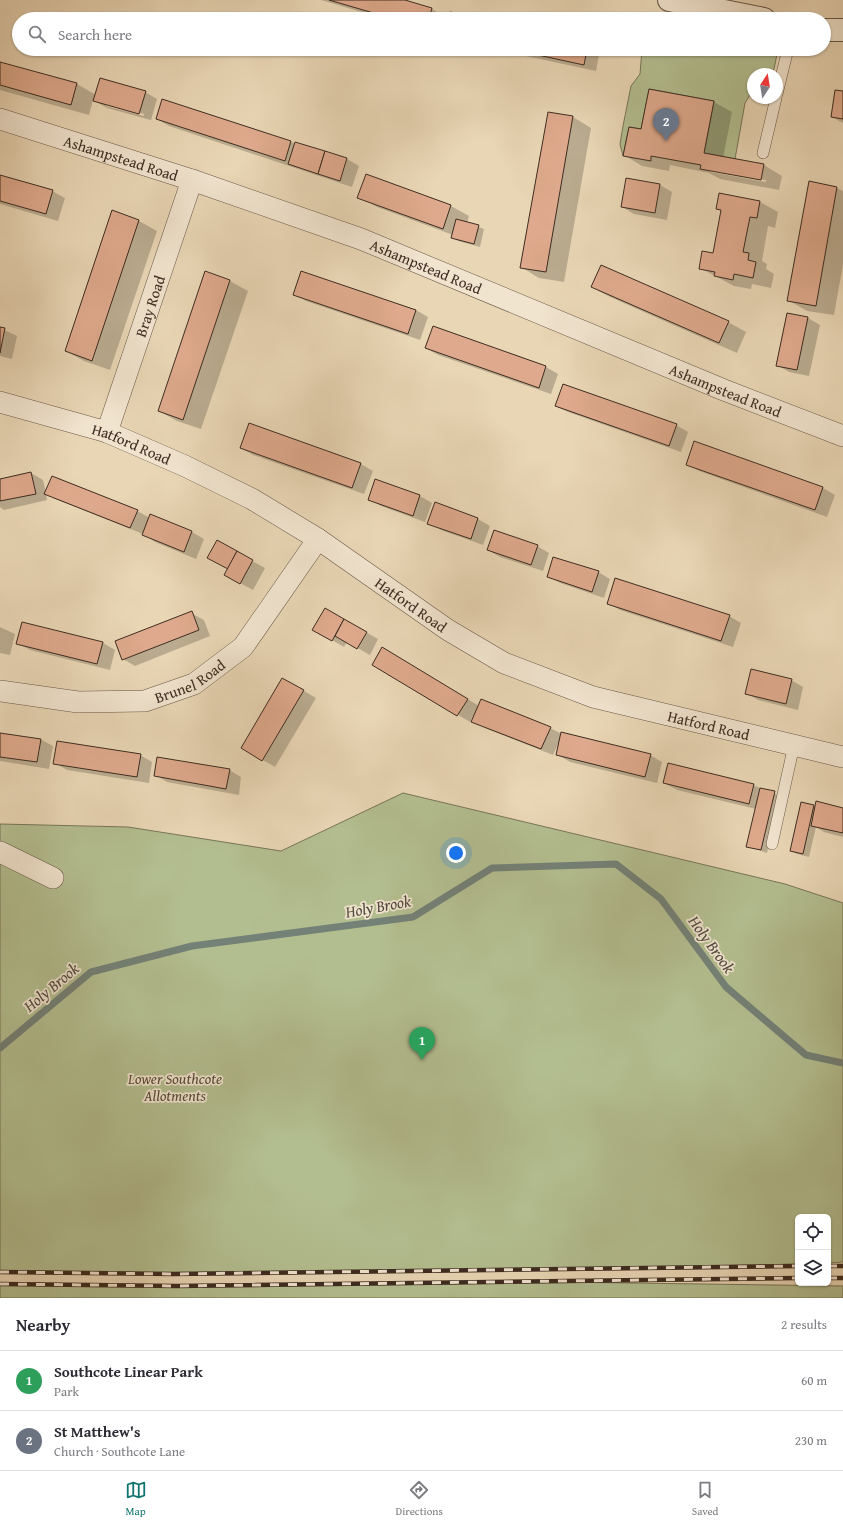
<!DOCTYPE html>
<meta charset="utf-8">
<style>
:root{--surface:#fff;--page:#f2f2f3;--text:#2b2b33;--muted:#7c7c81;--line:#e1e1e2;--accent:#0f766e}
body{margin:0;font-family:"Gentium Book Plus",serif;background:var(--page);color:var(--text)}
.controls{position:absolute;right:12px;bottom:12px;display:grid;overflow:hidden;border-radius:6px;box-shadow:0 1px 3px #0004}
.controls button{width:36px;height:36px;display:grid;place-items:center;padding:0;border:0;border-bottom:1px solid var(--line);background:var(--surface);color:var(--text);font:20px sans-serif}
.compass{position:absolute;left:747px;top:68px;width:36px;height:36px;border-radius:50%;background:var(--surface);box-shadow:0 1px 3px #0004;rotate:12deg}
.you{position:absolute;left:456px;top:853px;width:14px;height:14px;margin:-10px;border:3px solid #fff;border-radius:50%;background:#1a73e8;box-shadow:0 0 0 6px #1a73e833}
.badge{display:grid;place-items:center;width:26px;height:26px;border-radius:50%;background:var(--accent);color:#fff;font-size:13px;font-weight:700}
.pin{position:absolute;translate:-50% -33px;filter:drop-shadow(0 1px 2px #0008)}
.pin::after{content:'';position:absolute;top:21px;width:14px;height:12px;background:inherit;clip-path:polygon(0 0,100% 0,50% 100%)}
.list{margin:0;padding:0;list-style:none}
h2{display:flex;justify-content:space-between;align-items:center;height:52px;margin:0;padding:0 16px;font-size:17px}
h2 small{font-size:13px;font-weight:400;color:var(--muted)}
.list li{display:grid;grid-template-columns:26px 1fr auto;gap:12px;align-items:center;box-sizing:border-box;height:60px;padding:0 16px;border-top:1px solid var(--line)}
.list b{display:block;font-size:15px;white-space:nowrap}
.list p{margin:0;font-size:13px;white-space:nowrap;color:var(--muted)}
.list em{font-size:13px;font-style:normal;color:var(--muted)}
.icon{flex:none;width:22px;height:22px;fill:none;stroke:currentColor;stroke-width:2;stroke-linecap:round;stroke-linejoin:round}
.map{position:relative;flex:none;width:843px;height:1298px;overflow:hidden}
.search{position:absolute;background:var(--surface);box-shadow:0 1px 3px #0004;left:12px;right:12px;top:12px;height:44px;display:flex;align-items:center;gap:10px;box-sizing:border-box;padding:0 14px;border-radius:22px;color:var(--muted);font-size:15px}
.sheet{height:172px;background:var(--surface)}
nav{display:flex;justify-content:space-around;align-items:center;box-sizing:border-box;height:56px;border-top:1px solid var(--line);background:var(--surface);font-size:11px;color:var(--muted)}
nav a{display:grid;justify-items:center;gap:2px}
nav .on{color:var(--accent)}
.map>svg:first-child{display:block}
.green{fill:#b3be90;stroke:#787558}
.shadow{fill:#0003;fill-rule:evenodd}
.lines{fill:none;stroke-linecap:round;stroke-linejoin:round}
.stream{stroke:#738177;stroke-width:7}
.building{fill:#dea98c;stroke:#3d2c21}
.service-casing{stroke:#685646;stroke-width:12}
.minor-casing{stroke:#685646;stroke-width:22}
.tertiary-casing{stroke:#685646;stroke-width:24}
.service{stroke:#f1e4cf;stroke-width:11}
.minor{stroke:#f1e4cf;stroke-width:21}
.tertiary{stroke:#f1e4cf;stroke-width:22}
.rail-casing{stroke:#3d2c21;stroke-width:4.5}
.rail{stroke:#f1e4cf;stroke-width:3;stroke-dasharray:9;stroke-linecap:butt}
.labels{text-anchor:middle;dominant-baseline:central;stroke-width:3.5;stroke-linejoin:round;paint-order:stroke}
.street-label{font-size:15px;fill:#3d2c21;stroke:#f1e4cf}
.park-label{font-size:15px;font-style:italic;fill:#554937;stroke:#f1e4cf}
.water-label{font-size:16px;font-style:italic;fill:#4f483e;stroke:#f1e4cf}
</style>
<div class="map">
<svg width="843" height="1298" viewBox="0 0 843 1298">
<rect width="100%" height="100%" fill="#e9d6b5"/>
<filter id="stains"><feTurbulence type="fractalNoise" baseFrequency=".005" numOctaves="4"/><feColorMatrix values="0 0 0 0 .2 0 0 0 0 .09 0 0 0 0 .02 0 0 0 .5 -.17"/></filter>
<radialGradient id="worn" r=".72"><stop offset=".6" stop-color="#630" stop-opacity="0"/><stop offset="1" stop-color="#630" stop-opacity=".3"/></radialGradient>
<!-- green -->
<g class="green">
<path d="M642,49H778L774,69L769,74H753V90L745,103L735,159L704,153L714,101L649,89L641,129L629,127L623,156L620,144L623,126L631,86L640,74Z"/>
<path d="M403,793L785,884L843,903V1262L828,1263V1217H798V1264C532,1270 266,1275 0,1272V824L128,827L281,851Z"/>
<path d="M559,1282L843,1286V1298H0V1284L177,1286Z"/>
</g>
<!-- shadow -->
<g class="shadow">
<path d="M321,0H402L432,9L444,16L443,19H385Z"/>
<path d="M493,49H600L596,71Z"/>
<path d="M0,63L77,84L96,95L145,92L157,99L151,120L107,108L93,100L89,115L0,90ZM106,104L144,114V116L106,106Z"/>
<path d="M843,92V123L832,117Z"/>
<path d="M714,102L732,112L723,158L764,165L782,176L779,190L720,179L709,173L670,165L669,171L642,166L624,155ZM708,170L766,180V182L711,172Z"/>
<path d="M548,113L573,117L591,128L564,282L539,278L521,267Z"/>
<path d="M157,119L290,142L347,159L359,166L352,187L169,126Z"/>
<path d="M367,175L451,206L469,216L467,223L484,229L480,247L458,241L453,238V235L377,207L359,197Z"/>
<path d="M0,176L52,191L65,198L58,221L0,204Z"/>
<path d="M810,182L837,188L843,191V264L834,315L807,311L788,300Z"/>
<path d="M660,185L672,192L667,220L634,214L622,207Z"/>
<path d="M719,194L760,202L778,212L775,228L768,226L762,261L767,264L766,269L774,274L771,288L752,284L751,289L734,286L700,268L714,255L722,211L717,208Z"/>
<path d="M113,212L139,221L157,231L110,370L84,361L66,351Z"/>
<path d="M230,281L248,291L201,429L177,421L159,411Z"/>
<path d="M592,287L728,322L746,332L737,353L610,297Z"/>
<path d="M294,294L416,310L428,317L420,340L306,301Z"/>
<path d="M788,314L808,318L820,325L809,376L789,372L777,365Z"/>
<path d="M0,328L17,336L12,359L0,356Z"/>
<path d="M433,328L546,367L558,374L551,394L438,355L426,348Z"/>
<path d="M556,406L676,425L688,432L681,452L568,412Z"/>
<path d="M249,424L361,464L373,471L364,494L253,455L241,448Z"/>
<path d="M695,442L823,488L835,495L827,517L699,471L687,464Z"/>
<path d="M31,473L43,480L46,493L137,511L150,518L151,516L192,532L204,539L196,559L155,542L143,534L58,500L46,494L47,500L4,510L0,507V480Z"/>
<path d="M376,480L420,496L432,503L425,522L381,506L369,499Z"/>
<path d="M436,504L478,519L490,526L483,545L441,530L429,523Z"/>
<path d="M217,542L265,568L253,590L238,582L229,569Z"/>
<path d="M537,546L549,553L543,571L500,557L488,550Z"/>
<path d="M598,572L610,579L604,598L560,583L548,576Z"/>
<path d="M608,603L729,616L741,623L733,647L620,610Z"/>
<path d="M325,609L378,639L370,655L347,642L344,647L314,630Z"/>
<path d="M191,613L204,620L210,636L135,666L123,659Z"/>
<path d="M0,627L15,634L10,655L0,653Z"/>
<path d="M17,643H103L115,650L110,670L30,650Z"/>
<path d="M394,655L479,706L550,728L562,734L650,755L662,762L657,783L570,762L558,755L560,740L553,755L485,728L473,721V716L470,722L373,664Z"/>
<path d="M283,679L316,698L275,767L242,748Z"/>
<path d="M791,680L803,687L798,710L758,700L746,693Z"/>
<path d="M0,734L40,739L53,746L49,769L0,761Z"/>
<path d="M140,755L152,762L149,783L67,770L55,763Z"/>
<path d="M229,770L241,777L239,795L167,782L155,775Z"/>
<path d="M664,783L753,785L780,796L767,853L748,846L756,809L677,790Z"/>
<path d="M814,806L843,809V837L824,832L816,827L809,857L797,854L791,851Z"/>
</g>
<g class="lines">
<!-- stream -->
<path class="stream" d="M0,1048L91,972L192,946L413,917L492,868L616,864L661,899L726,987L806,1055L843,1063"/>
</g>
<!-- building -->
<g class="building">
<path d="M329,0H405L432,8L429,19H394Z"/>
<path d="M450,12L485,19H449Z"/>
<path d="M510,49H587L584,65Z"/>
<path d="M0,62L77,83L71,105L0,85Z"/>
<path d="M100,78L146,91L139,114L93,101Z"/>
<path d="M649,89L714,101L704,153L764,164L761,180L700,169L701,165L651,156V161L623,156L629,127L641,129Z"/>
<path d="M835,90L843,91V119L831,117Z"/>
<path d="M162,99L291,141L285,161L156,119Z"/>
<path d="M548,112L573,116L546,272L520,268Z"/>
<path d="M295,142L325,151L318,174L288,164Z"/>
<path d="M325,151L347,158L340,181L318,174Z"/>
<path d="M366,174L451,205L443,229L357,198Z"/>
<path d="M0,175L53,190L46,214L0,201Z"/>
<path d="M626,178L660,184L655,213L621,207Z"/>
<path d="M809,181L837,187L816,306L787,301Z"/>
<path d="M719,193L760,201L757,218L750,217L743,252L749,253L748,260L756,262L753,278L734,274L733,280L714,276L715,272L699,269L702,251L713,253L721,210L716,209Z"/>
<path d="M112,210L139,220L92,361L65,351Z"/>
<path d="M456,219L479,225L474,244L451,238Z"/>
<path d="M601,265L729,321L719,343L591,287Z"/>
<path d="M205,271L230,280L183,420L158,411Z"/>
<path d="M301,271L416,310L408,334L293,295Z"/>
<path d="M787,313L808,317L797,370L776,366Z"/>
<path d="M433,326L546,366L539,388L425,348Z"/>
<path d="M0,327L5,328L0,353Z"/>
<path d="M563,384L677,424L669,446L555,406Z"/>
<path d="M249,423L361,463L352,488L240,448Z"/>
<path d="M694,441L823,487L815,510L686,465Z"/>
<path d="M31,472L36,494L0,501V479Z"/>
<path d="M52,476L138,510L130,528L44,494Z"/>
<path d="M375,479L420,495L413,516L368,500Z"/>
<path d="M435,502L478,518L471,539L427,524Z"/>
<path d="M150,514L192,531L184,552L142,535Z"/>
<path d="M494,530L538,545L531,565L487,550Z"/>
<path d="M217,540L237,551L228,569L207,558Z"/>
<path d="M237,551L253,560L240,584L224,575Z"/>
<path d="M553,557L599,571L592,592L547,577Z"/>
<path d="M615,578L730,615L721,641L607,604Z"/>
<path d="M325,608L344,619L332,641L312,630Z"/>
<path d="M192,611L199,630L122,660L115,641Z"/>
<path d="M344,619L367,632L357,649L335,636Z"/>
<path d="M22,622L103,642L97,664L16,644Z"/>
<path d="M382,647L468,699L457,716L372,665Z"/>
<path d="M751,669L792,679L786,704L745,694Z"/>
<path d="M282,678L304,690L262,761L241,748Z"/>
<path d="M481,699L551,727L541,749L471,722Z"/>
<path d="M561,732L651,754L645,777L556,755Z"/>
<path d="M0,733L41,739L37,762L0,757Z"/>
<path d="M57,741L141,754L137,777L53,764Z"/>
<path d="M157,757L230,769L226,789L154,776Z"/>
<path d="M668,763L754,784L749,804L663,783Z"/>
<path d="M760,788L775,791L761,850L746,847Z"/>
<path d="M816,801L843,808V833L811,826Z"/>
<path d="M801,802L814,805L803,854L790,851Z"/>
</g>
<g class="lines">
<!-- service casing -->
<g class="service-casing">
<g id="service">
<path d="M777,94L788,49"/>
<path d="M763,153L776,98"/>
<path d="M772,844L794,745"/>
</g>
</g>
<!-- minor casing -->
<g class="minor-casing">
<g id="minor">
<path id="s1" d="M0,119L192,180L361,239L724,390L843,436"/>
<path id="s2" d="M0,402L107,432L185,466L252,499L318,539L448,630L504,663L593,697L843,757"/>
<path id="s3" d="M107,432L192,180"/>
<path id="s4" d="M0,691L78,702L145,701L194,684L243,647L318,539"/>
<path d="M0,852L53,878"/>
</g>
</g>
<!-- tertiary casing -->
<g class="tertiary-casing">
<g id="tertiary">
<path d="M669,0L764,19"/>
<path d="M824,30H843"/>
</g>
</g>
<!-- service -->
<use href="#service" class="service"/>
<!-- minor -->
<use href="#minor" class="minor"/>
<!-- tertiary -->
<use href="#tertiary" class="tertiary"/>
<!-- rail casing -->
<g class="rail-casing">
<g id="rail">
<path d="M828,1266H843"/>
<path d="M0,1272L173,1274L798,1266"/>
<path d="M828,1278H843"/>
<path d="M0,1284L177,1286L798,1278"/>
</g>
</g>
<!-- rail -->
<use href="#rail" class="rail"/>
</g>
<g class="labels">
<!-- street labels -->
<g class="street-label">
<text stroke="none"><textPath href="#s1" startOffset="127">Ashampstead Road</textPath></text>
<text stroke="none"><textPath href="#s1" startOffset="451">Ashampstead Road</textPath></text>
<text stroke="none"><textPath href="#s3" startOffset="133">Bray Road</textPath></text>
<text stroke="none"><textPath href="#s1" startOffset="775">Ashampstead Road</textPath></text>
<text stroke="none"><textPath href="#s2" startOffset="138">Hatford Road</textPath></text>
<text stroke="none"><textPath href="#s2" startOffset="462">Hatford Road</textPath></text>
<text stroke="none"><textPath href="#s4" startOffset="195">Brunel Road</textPath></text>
<text stroke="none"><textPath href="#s2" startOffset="786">Hatford Road</textPath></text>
</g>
<!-- park labels -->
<g class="park-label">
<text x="175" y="1078">Lower Southcote<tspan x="175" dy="17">Allotments</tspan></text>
</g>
<!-- water labels -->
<g class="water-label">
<text transform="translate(378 906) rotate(-10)">Holy Brook</text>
<text transform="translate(712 944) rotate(54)">Holy Brook</text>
<text transform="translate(51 987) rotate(-40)">Holy Brook</text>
</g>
</g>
<rect width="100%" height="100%" filter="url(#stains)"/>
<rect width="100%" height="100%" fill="url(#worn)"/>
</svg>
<div class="controls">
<button><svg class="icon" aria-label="locate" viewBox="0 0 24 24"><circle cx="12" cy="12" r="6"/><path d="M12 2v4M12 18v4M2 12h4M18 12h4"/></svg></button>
<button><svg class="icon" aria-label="layers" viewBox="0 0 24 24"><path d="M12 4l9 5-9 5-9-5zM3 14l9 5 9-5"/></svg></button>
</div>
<svg class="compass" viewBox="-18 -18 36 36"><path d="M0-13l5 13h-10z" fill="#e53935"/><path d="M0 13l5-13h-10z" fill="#7c7c81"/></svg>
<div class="you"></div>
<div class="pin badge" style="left:422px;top:1060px;background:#2e9e5b">1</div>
<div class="pin badge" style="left:666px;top:141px;background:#6b7280">2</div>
<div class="search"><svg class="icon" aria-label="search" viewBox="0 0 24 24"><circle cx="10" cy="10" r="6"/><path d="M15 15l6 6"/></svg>Search here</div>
</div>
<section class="sheet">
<h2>Nearby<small>2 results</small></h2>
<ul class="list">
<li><span class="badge" style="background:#2e9e5b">1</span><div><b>Southcote Linear Park</b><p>Park</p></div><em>60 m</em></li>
<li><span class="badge" style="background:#6b7280">2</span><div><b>St Matthew's</b><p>Church · Southcote Lane</p></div><em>230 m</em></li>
</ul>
</section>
<nav>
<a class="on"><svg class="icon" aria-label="map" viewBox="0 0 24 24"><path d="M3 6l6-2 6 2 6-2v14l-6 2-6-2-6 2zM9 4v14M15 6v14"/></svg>Map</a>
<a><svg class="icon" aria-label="directions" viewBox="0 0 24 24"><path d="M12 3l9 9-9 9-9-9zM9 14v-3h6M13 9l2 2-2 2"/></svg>Directions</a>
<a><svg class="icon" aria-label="saved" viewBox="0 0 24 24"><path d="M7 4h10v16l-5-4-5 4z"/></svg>Saved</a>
</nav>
